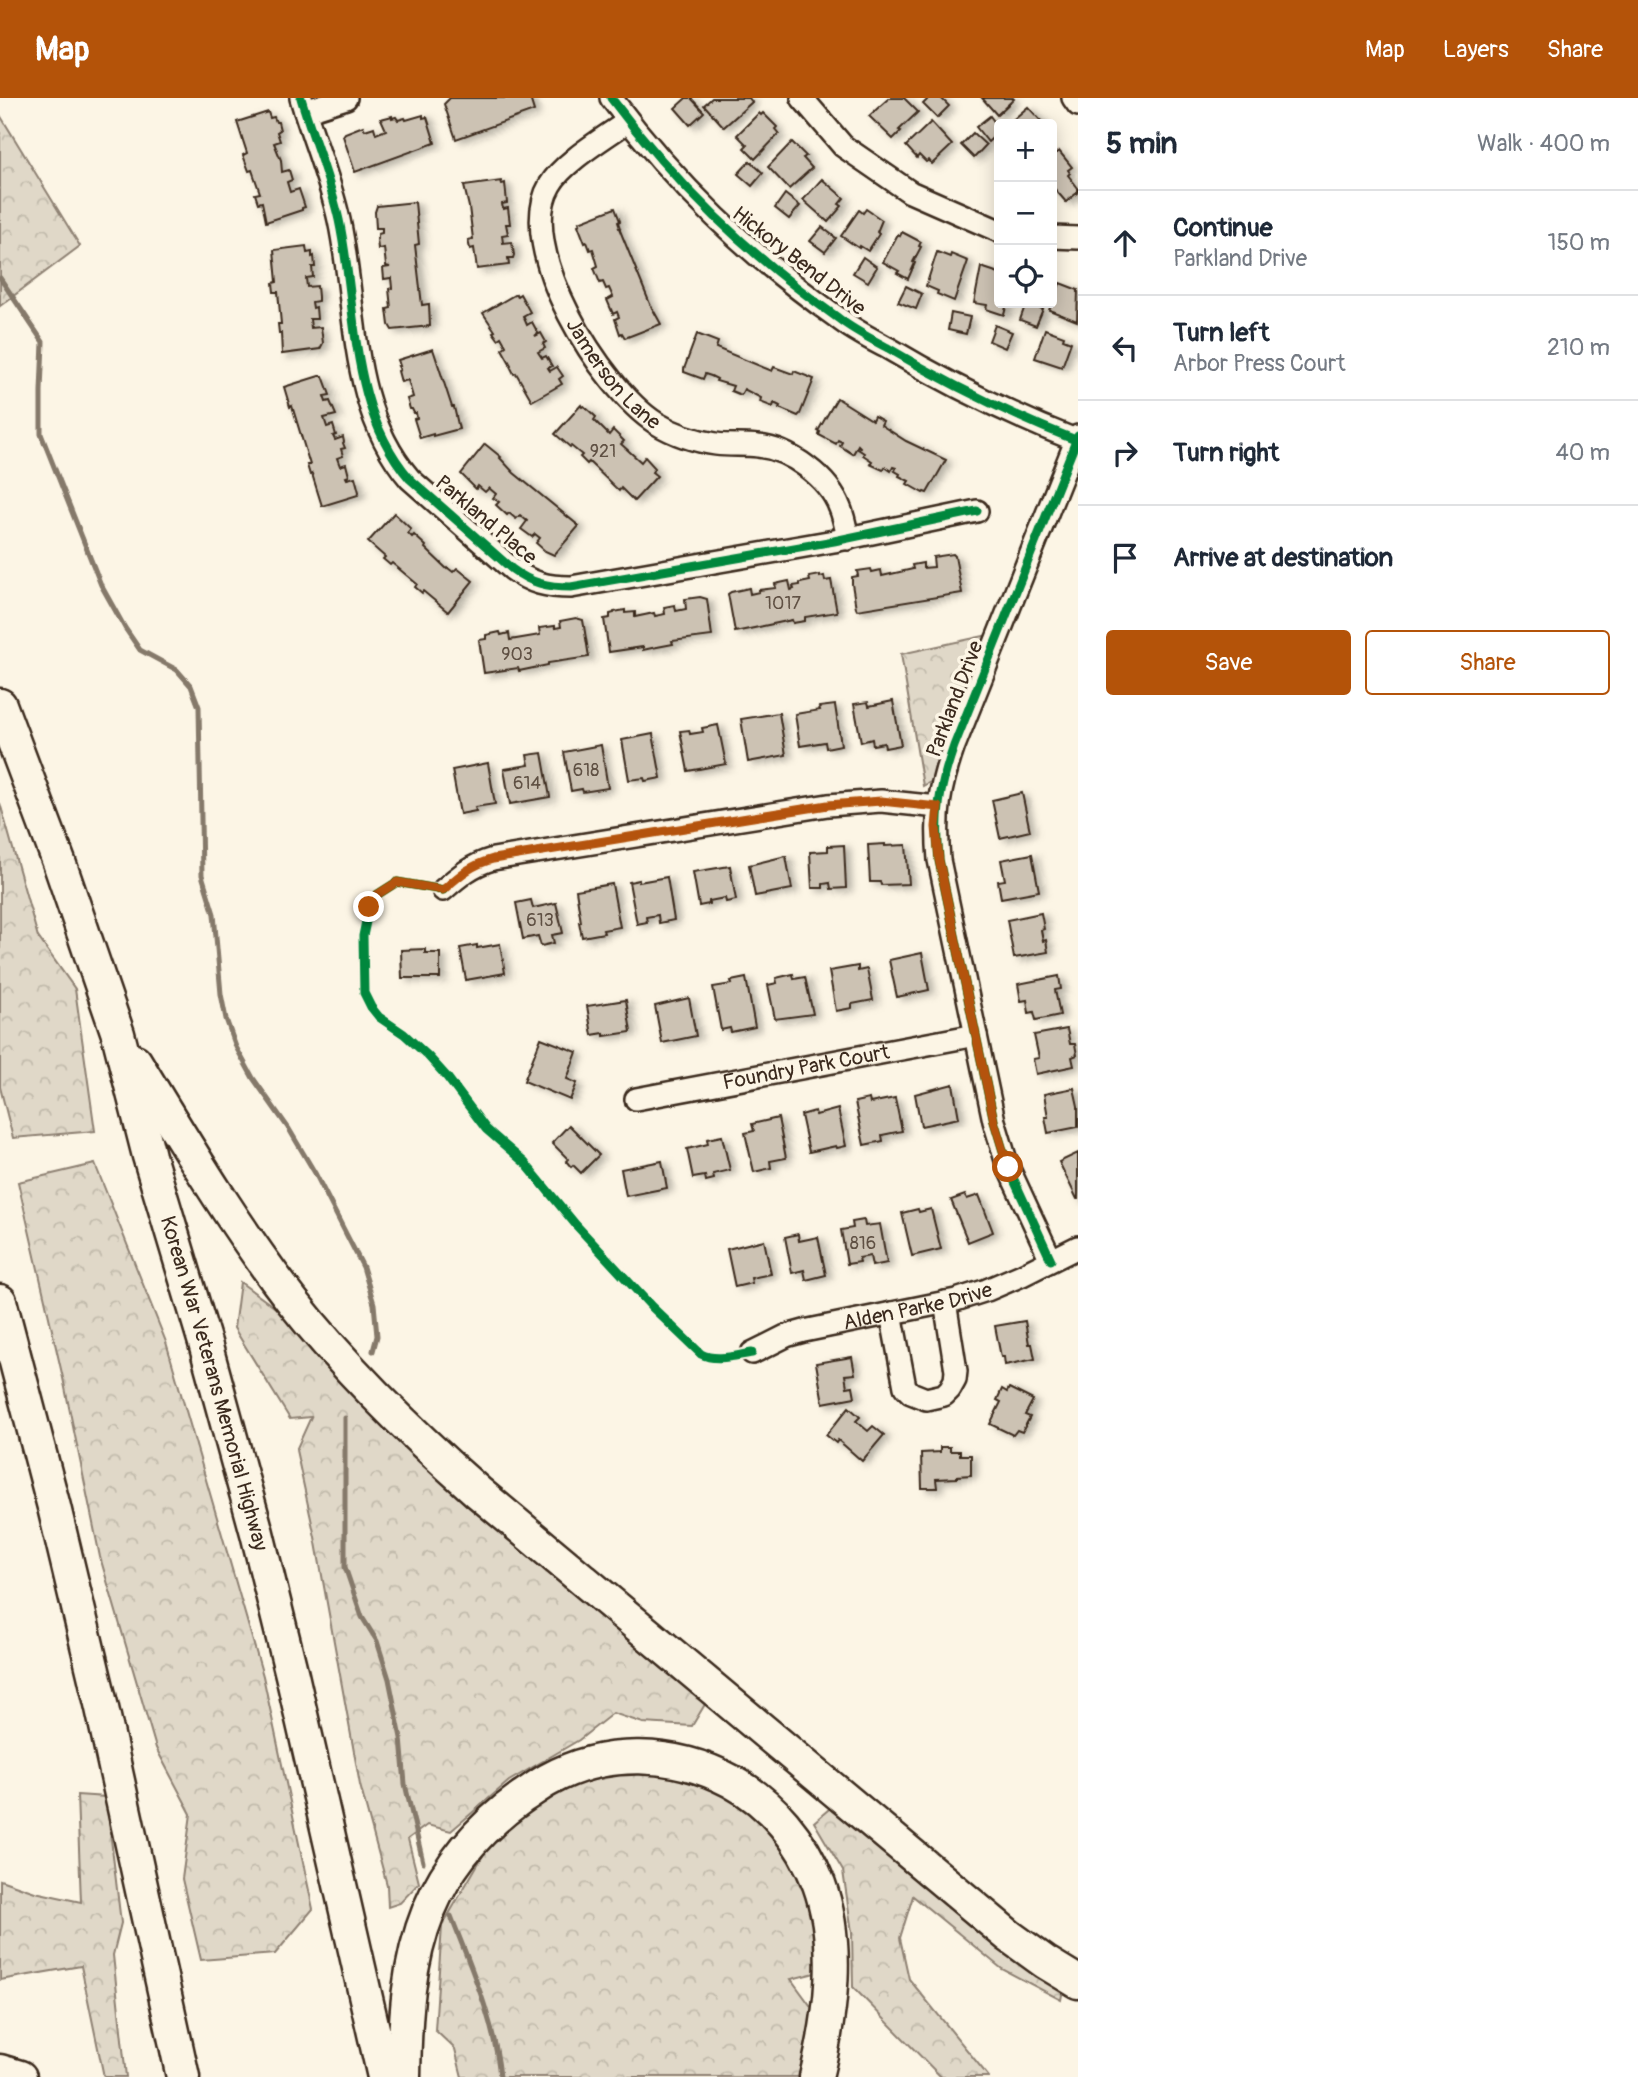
<!DOCTYPE html>
<meta charset="utf-8">
<style>
:root{--surface:#fff;--page:#f6f6f7;--text:#1f2937;--muted:#747a83;--line:#e0e1e3;--accent:#b45309}
body{margin:0;font-family:Pangolin,sans-serif;background:var(--page);color:var(--text)}
.controls{position:absolute;right:21px;top:21px;display:grid;overflow:hidden;border-radius:7px;box-shadow:0 4px 18px #0003}
.controls button{width:63px;height:63px;display:grid;place-items:center;padding:0;border:0;border-bottom:2px solid var(--line);background:var(--surface);color:var(--text);font:35px sans-serif}
.stop{position:absolute;width:21px;height:21px;margin:-16px;border:5px solid #b45309;border-radius:50%;background:#fff}
.stop.end{background:#b45309;border-color:#fff;box-shadow:0 2px 7px #0008}
.list{margin:0;padding:0;list-style:none}
h2{display:flex;justify-content:space-between;align-items:center;height:91px;margin:0;padding:0 28px;font-size:30px}
h2 small{font-size:23px;font-weight:400;color:var(--muted)}
.list li{display:grid;grid-template-columns:46px 1fr auto;gap:21px;align-items:center;box-sizing:border-box;height:105px;padding:0 28px;border-top:2px solid var(--line)}
.list b{display:block;font-size:26px;white-space:nowrap}
.list p{margin:0;font-size:23px;white-space:nowrap;color:var(--muted)}
.list em{font-size:23px;font-style:normal;color:var(--muted)}
.actions{display:flex;gap:14px;padding:21px 28px}
.actions a{flex:1;padding:16px 0;border:2px solid var(--accent);border-radius:7px;text-align:center;font-size:24px;color:var(--accent)}
.actions .main{background:var(--accent);color:#fff}
.icon{flex:none;width:38px;height:38px;fill:none;stroke:currentColor;stroke-width:2;stroke-linecap:round;stroke-linejoin:round}
.map{position:relative;flex:none;width:1078px;height:1979px;overflow:hidden}
header{display:flex;align-items:center;gap:42px;box-sizing:border-box;height:98px;padding:0 35px;background:var(--accent);color:#fff}
header strong{font-size:33px}
nav{display:flex;gap:38px;margin-inline-start:auto;font-size:24px}
main{display:flex}
aside{flex:1;background:var(--surface)}
.map>svg:first-child{display:block}
.forest{fill:url(#forest-crowns);stroke:#8e8173;stroke-width:2}
.lines{fill:none;stroke-linecap:round;stroke-linejoin:round}
.stream{stroke:#85796b;stroke-width:5}
.building{fill:#ccc2b3;stroke:#3b2a1e;stroke-width:2;filter:url(#shadow)}
.minor-casing{stroke:#3b2a1e;stroke-width:26}
.highway-casing{stroke:#3b2a1e;stroke-width:37}
.minor{stroke:#fcf5e5;stroke-width:21}
.highway{stroke:#fcf5e5;stroke-width:32}
.cycleway-casing{stroke:#fcf5e5;stroke-width:13}
.cycleway{stroke:#00873e;stroke-width:9}
.route{stroke:#b45309;stroke-width:9}
.labels{text-anchor:middle;dominant-baseline:central;stroke-width:7;stroke-linejoin:round;paint-order:stroke}
.number-label{font-size:18px;fill:#5f5043}
.street-label{font-size:21px;fill:#3b2a1e;stroke:#fcf5e5}
</style>
<header>
<strong>Map</strong>
<nav><a>Map</a><a>Layers</a><a>Share</a></nav>
</header>
<main>
<div class="map">
<svg width="1078" height="1979" viewBox="0 0 1078 1979">
<defs>
<pattern id="forest-crowns" width="20" height="18" patternUnits="userSpaceOnUse" patternTransform="scale(1.75)"><rect width="20" height="18" fill="#e0d8c8"/><path d="M2 6a3 3 0 1 1 6 0M12 15a3 3 0 1 1 6 0" fill="none" stroke="#c1baab"/></pattern>
<filter id="shadow"><feDropShadow dx="5.5" dy="3" stdDeviation="3.5" flood-color="#0004"/></filter>
</defs>
<rect width="100%" height="100%" fill="#fcf5e5"/>
<filter id="ink" filterUnits="userSpaceOnUse"><feTurbulence type="fractalNoise" baseFrequency=".0143" numOctaves="2"/><feDisplacementMap in="SourceGraphic" scale="14" xChannelSelector="R" yChannelSelector="G"/><feConvolveMatrix kernelMatrix="1 2 1 2 8 2 1 2 1" color-interpolation-filters="sRGB"/></filter>
<g filter="url(#ink)">
<!-- forest -->
<g class="forest">
<path d="M0,17L80,148L0,208Z"/>
<path d="M988,537L937,676L932,683L923,688L901,556Z"/>
<path d="M0,705L38,839L75,891L95,1033L13,1040L0,989Z"/>
<path d="M95,1066L166,1244L263,1578L313,1811L275,1856L201,1862L182,1781L191,1716L156,1650L100,1459L63,1280L18,1084Z"/>
<path d="M240,1184L281,1214L707,1603L692,1628L643,1625L613,1615L579,1642L509,1683L451,1733L427,1727L408,1741L419,1785L400,1805L388,1809L387,1787L360,1687L315,1439L296,1352L311,1319L290,1321L234,1230Z"/>
<path d="M686,1671L745,1705L807,1782L819,1874L791,1881L818,1918L803,1979H462L455,1951L435,1932L442,1828L489,1747L543,1691L602,1673Z"/>
<path d="M77,1697L106,1699L121,1825L113,1857L126,1979H104L81,1868L0,1882V1782L35,1794L81,1804Z"/>
<path d="M836,1705L1064,1886L1061,1902L1002,1871L913,1798L900,1840L909,1881L989,1979H941L853,1889L852,1834L843,1773L814,1724Z"/>
</g>
<g class="lines">
<!-- stream -->
<g class="stream">
<path d="M0,180L43,244L41,293V336L101,487L125,530L140,552L177,572L191,588L199,609L202,777L214,816L221,896L226,921L236,949L253,980L289,1031L315,1075L363,1169L374,1206L377,1238L373,1253"/>
<path d="M345,1320V1469L362,1519L377,1543L389,1581L401,1640L405,1686L423,1764"/>
<path d="M451,1818C471,1870 495,1923 500,1979"/>
</g>
</g>
<!-- building -->
<g class="building">
<path d="M450,0H530L534,13L456,41L444,6Z"/>
<path d="M686,0H691L704,14L690,27L675,10Z"/>
<path d="M712,0H749L752,4L724,29L704,7Z"/>
<path d="M889,0H904L918,14L899,32L901,33L893,41L869,18Z"/>
<path d="M929,0H941L949,8L937,20L923,6Z"/>
<path d="M982,0H1013L1014,1L997,17Z"/>
<path d="M1028,9L1044,26H1008Z"/>
<path d="M268,14L270,20L274,19L276,24H278L280,32L277,34L280,43L274,45L281,62L282,74L289,72L292,82L287,84L290,94L299,91L305,109L302,110V112L266,124L262,104L258,105L255,96L260,95L252,72L249,73L243,57L247,55L237,24Z"/>
<path d="M759,15L761,17L763,15L777,29L775,31L779,36L755,61L744,50L747,47L737,37Z"/>
<path d="M423,17V20L427,19L435,45L355,74L343,38L345,35L363,28L365,32L374,29L376,36L386,32L381,21L392,18V20L396,19L398,22L405,20L406,22Z"/>
<path d="M990,18L999,30V34L988,44L976,29Z"/>
<path d="M931,24L952,47L932,66L929,62L926,64L919,57L917,60L906,48Z"/>
<path d="M973,35L986,47L974,60L961,47Z"/>
<path d="M792,44L806,58L803,60L812,70L789,91L768,69Z"/>
<path d="M1052,53L1055,56L1059,53L1072,69L1068,72L1070,75L1068,77L1078,90V94L1066,104L1053,89L1052,90Z"/>
<path d="M750,63L763,75L752,88L738,76Z"/>
<path d="M822,81L844,100L839,106L842,108L828,124L803,102Z"/>
<path d="M501,83L502,86L505,85L507,105L502,106L503,111L508,110L510,126H506L508,136L502,137L503,145L512,144L514,157L513,160H508L509,167L477,171L474,150L470,151L468,142L473,141L469,109L464,88Z"/>
<path d="M785,96L800,108L789,121L775,110Z"/>
<path d="M415,104L419,146L415,147L422,207L429,206L430,228L392,232L389,227L387,211L391,210L389,191L392,190L391,180L384,181L383,170L390,169L386,168L384,150L378,151L377,140H378V136L382,135V130H376L375,114L377,108Z"/>
<path d="M615,110L620,123L618,124L620,130H619L650,206L661,226L625,240L622,235L620,236L615,221L619,219L617,214L613,216L607,202L613,199L609,190L606,191L603,184L600,185L594,170L598,168L593,151L590,152L587,144L585,145L578,127L580,126L579,124Z"/>
<path d="M866,111L882,122L877,134L879,136L868,153L860,148L859,150L841,138L859,112L863,115Z"/>
<path d="M822,129L836,140L825,154L810,143Z"/>
<path d="M902,134L921,144L919,148L921,149L913,164L915,165L908,181L897,175L899,173L883,164L898,136L900,138Z"/>
<path d="M306,148L307,155L312,154V159L314,158L315,169H312L313,179L306,180L307,189L317,188L318,199V203L312,204L313,210L316,209L317,221H310L311,230L321,229L323,245L320,251L282,256L281,235H279L278,226H281L278,194H274L273,185L277,184L274,152Z"/>
<path d="M937,154L950,159L951,156L968,163L954,203L937,196L938,193L926,188Z"/>
<path d="M863,159L877,169L868,184L853,175Z"/>
<path d="M981,169L999,175V205H1007L1004,217L986,211L987,207L974,205Z"/>
<path d="M1060,185L1078,192L1077,223L1049,212Z"/>
<path d="M906,188L922,196L916,211L898,204Z"/>
<path d="M516,196L517,198L520,196L530,214L523,218L527,227L532,224L538,235L535,238L541,235L546,244L543,246L545,250L538,254L542,260L546,258L552,268L548,270L550,273L557,269L563,278L559,281L562,286L532,303L516,275L514,276L510,268L511,267L502,251L506,248L501,239L498,241L493,234L495,233L483,215Z"/>
<path d="M1026,205L1043,211L1036,228L1020,222Z"/>
<path d="M951,215L970,219L966,236L948,232Z"/>
<path d="M995,227L1012,234L1005,250L989,243Z"/>
<path d="M1045,231L1064,238L1063,241L1071,244L1062,269L1035,260Z"/>
<path d="M697,236L718,244L716,250L772,273L774,269L793,276L794,273L814,281L800,316L798,318L779,310L780,308L774,305L773,309L760,304L761,300L744,291L741,297L731,293L733,288L716,283L717,281L711,278L705,276L703,281L684,274V271Z"/>
<path d="M433,251L452,309H454L459,331L433,338V336L420,340L414,321L417,320L416,315H414L412,311H410L407,301L413,299L408,282L401,284L398,273L400,272L398,268H400L398,262Z"/>
<path d="M319,278H323L330,297L324,298L326,304L330,303L336,317L324,320L327,329L333,327L336,337L333,338L335,342L343,339L344,344L343,345L345,350L341,351L343,358L337,360L340,368L346,366L349,378L346,379L347,381L355,379L359,394L358,397L322,408L312,376L310,377L307,367H310L292,308L290,309L284,289Z"/>
<path d="M837,300L872,322L874,318L883,323L881,327L906,343L946,362L927,395L924,394L923,395L907,386L909,383L899,378L900,376L895,373L896,370L893,369L891,373L885,369L883,372L870,366L872,363L863,357L864,355L858,351L860,349L858,347L853,356L840,348L842,344L838,342L836,346L819,337L820,334L818,333Z"/>
<path d="M581,307L582,309L584,308L596,319L594,322L609,337L613,332L624,343L621,346L641,364L645,359L655,370L652,374L657,378L634,403L621,390L619,393L589,364L587,366L580,359L582,357L571,348L570,349L555,336Z"/>
<path d="M485,346L501,359L500,360L514,375L579,428L554,457L545,453L536,445L540,440L535,436L532,439L521,431L527,423L520,417L516,421L509,415L507,417L496,407L499,404L493,400L496,396L489,390L485,394L478,388L476,391L461,376Z"/>
<path d="M394,415L411,431L408,435L412,439L414,437L426,448L425,450L447,471L448,470L453,474L457,470L473,483L448,514L423,493L422,495L415,489L417,486L392,465L390,467L383,461L385,459L368,444Z"/>
<path d="M953,456L955,458L962,495L857,512L856,510L852,486V479L858,478L857,473L871,471L872,474L881,472L882,478L913,471L912,467L923,465V470L934,469L933,459Z"/>
<path d="M820,477V479L824,478L825,483L831,482L837,514L805,519V523L793,525L792,522L735,534L728,496L731,494L749,490L750,496L759,494V492L776,490L775,486L789,483L791,492L794,491L793,488L800,487V485L810,483L809,479Z"/>
<path d="M700,499L707,501L712,538L672,543L673,546L652,550L643,552V549L609,554L604,521L610,520V516L614,515V514L625,512V515L635,514V519L654,515L655,518L665,516L664,509L675,507L676,513L686,511L685,501Z"/>
<path d="M576,520L583,522L589,559L548,565V567L519,573L518,570L484,575L479,542L486,541V537L500,534L501,537L509,535L510,542L540,537L539,530L555,528V530L561,529L560,523Z"/>
<path d="M893,603L901,647L885,650L884,645L873,647L872,641L861,644L854,606L868,604L869,608Z"/>
<path d="M835,607L841,647L826,650L825,644L800,648L795,616L820,612L819,609Z"/>
<path d="M779,615L786,657L748,664L741,621Z"/>
<path d="M718,627L726,666L688,673L680,633L689,632L690,636L703,634L702,630Z"/>
<path d="M653,636L661,680L645,683L644,680L629,682L622,642Z"/>
<path d="M601,647L608,690L583,694L582,691L571,693L564,654Z"/>
<path d="M542,655L550,699L510,706L504,671L529,667L527,657Z"/>
<path d="M488,665L495,706L475,709L476,713L460,716L452,672Z"/>
<path d="M1022,695L1030,733L1000,740L992,702Z"/>
<path d="M885,746V748L906,747L909,786L881,787L880,784H870L868,747Z"/>
<path d="M844,747L846,790L831,791L830,785L823,786V790H812L810,754L828,753V748Z"/>
<path d="M1032,756L1039,793L1001,800L998,783L1005,782L1001,762Z"/>
<path d="M786,758L792,791L755,798L749,767Z"/>
<path d="M730,768L736,802L726,804L725,800L709,803V806L699,808L693,774Z"/>
<path d="M667,779L674,822L659,825L658,817L646,819L647,824L637,826L629,784L639,782V784Z"/>
<path d="M612,786L620,829L603,832L604,835L582,839L579,824H581L576,792Z"/>
<path d="M531,802L533,810L556,805L563,835L552,837L554,845L541,848L538,838L523,841L516,805Z"/>
<path d="M1041,815L1044,831L1041,832L1043,843L1046,842L1048,854L1014,860L1007,822Z"/>
<path d="M500,846L505,875L466,882L460,850L477,847V850Z"/>
<path d="M425,851V855H440V880H402L401,852Z"/>
<path d="M922,855L929,892L897,899L889,862Z"/>
<path d="M858,868V873L867,871L873,902L852,906V910L836,913L829,873Z"/>
<path d="M793,876L794,881L805,879L813,916L775,921L768,887L777,885L776,880Z"/>
<path d="M1059,878L1061,891L1055,892L1060,917L1036,922L1034,914L1029,915L1027,902L1021,903L1018,886Z"/>
<path d="M746,880L755,929L731,934L730,930L721,932L713,889L732,886L731,883Z"/>
<path d="M689,900L696,938L662,945L655,908Z"/>
<path d="M626,902L631,934L604,938V935L592,937L587,908Z"/>
<path d="M1067,931L1070,946H1075L1077,957L1072,959L1074,968L1036,976L1033,961L1039,960L1034,937Z"/>
<path d="M541,940L577,954L567,981L577,985L570,1002L524,983Z"/>
<path d="M953,986L959,1020L921,1028L915,996Z"/>
<path d="M1074,990L1078,1008V1029L1048,1035L1045,1019H1048L1044,996Z"/>
<path d="M895,1000L902,1033L882,1037L883,1043L864,1047L855,1004L869,1001L870,1005Z"/>
<path d="M838,1011L846,1048L837,1050L836,1048L809,1054L801,1017L815,1013L816,1017Z"/>
<path d="M778,1020L786,1060L770,1063L771,1070L754,1074L745,1035L754,1033L752,1026Z"/>
<path d="M569,1027L599,1057L581,1075L573,1067L571,1069L566,1063L568,1061L552,1045Z"/>
<path d="M722,1038L730,1072L713,1076L714,1081L706,1083L705,1078L693,1080L687,1051L708,1046L707,1041Z"/>
<path d="M1078,1055V1101H1077L1059,1064Z"/>
<path d="M662,1063L667,1090L626,1098L621,1071Z"/>
<path d="M965,1097L967,1101L979,1097L993,1134L968,1144L951,1102Z"/>
<path d="M918,1111L919,1114L931,1111L941,1151L912,1158L902,1115Z"/>
<path d="M864,1122L865,1128L880,1126L887,1165L872,1168L870,1158L859,1160L860,1164L847,1166L841,1132L853,1130L852,1124Z"/>
<path d="M798,1136L799,1143L818,1139L826,1177L806,1182L804,1172L792,1175L785,1139Z"/>
<path d="M764,1142L771,1176L751,1180L752,1185L735,1189L727,1151Z"/>
<path d="M1025,1223L1029,1246H1032L1035,1261L1005,1267L1004,1259H1001L995,1228Z"/>
<path d="M852,1259L855,1276L845,1277L847,1289L853,1288L855,1299L823,1305L816,1265Z"/>
<path d="M1009,1290L1033,1302L1025,1317L1030,1319L1022,1334L1017,1332L1013,1337L990,1326L1001,1304L997,1302L1002,1291L1007,1294Z"/>
<path d="M849,1309L860,1319L856,1323L868,1333L873,1328L884,1337L862,1363L838,1342L836,1345L826,1337Z"/>
<path d="M940,1349H950V1353H960V1357H971V1377L957,1378V1380L936,1381L937,1390H922L921,1355L940,1354Z"/>
</g>
<g class="lines">
<!-- minor casing -->
<g class="minor-casing">
<g id="minor">
<path d="M301,0C313,41 330,81 339,122C358,210 348,309 410,381L512,471C531,485 547,489 571,489L834,443L977,413"/>
<path d="M611,0C676,87 749,157 838,220C853,232 871,241 888,250C950,287 1011,317 1078,343"/>
<path d="M802,0L843,48L910,94L999,133"/>
<path d="M1073,0L1078,7"/>
<path d="M305,13L346,0"/>
<path id="s1" d="M628,23C606,39 563,64 550,87C513,149 602,291 656,325C674,336 695,343 716,346C730,348 744,346 758,348C790,351 829,380 840,410C844,419 846,431 848,441"/>
<path d="M1052,139L1078,140"/>
<path d="M443,792C459,778 472,767 493,761L828,707L881,703L938,709"/>
<path id="s2" d="M636,1001L976,937"/>
<path d="M1051,1162L1008,1069L994,1023L939,762C935,716 939,691 954,648L1078,338"/>
<path d="M891,1215L905,1289L911,1295L926,1301L944,1297L950,1291L955,1282L956,1273L945,1204"/>
<path id="s3" d="M752,1255L786,1238L804,1233L956,1202L987,1192L1022,1177L1078,1149"/>
</g>
</g>
<!-- highway casing -->
<g class="highway-casing">
<g id="highway">
<path id="s4" d="M0,607L59,764L118,936L149,1058L205,1245L257,1435L292,1577L384,1979"/>
<path d="M135,963C185,1045 234,1128 293,1204C348,1274 411,1335 478,1394L1009,1838L1045,1864L1078,1884"/>
<path d="M0,1203L54,1409L102,1610L183,1979"/>
<path d="M0,1973L20,1979"/>
<path d="M404,1979C405,1922 407,1866 429,1812C448,1766 481,1728 522,1699C530,1694 539,1687 548,1682C605,1650 675,1653 731,1683C772,1705 802,1742 819,1786C841,1847 831,1917 816,1979"/>
</g>
</g>
<!-- minor -->
<use href="#minor" class="minor"/>
<!-- highway -->
<use href="#highway" class="highway"/>
<!-- cycleway casing -->
<g class="cycleway-casing">
<g id="cycleway">
<path d="M301,0C313,41 330,81 339,122C358,210 348,309 410,381L512,471C531,485 547,489 571,489L834,443L977,413"/>
<path d="M611,0C676,87 749,157 838,220C853,232 871,241 888,250C950,287 1011,317 1078,343"/>
<path d="M443,792L397,784L375,798L369,809L363,838L364,895L371,909L379,919L404,936L428,958L447,979L486,1031L525,1065L576,1127L652,1209L701,1256C716,1264 737,1257 752,1255"/>
<path d="M1051,1162L1008,1069L994,1023L939,762C935,716 939,691 954,648L1078,338"/>
</g>
</g>
<!-- cycleway -->
<use href="#cycleway" class="cycleway"/>
</g>
</g>
<g class="lines" filter="url(#ink)">
<!-- route -->
<path class="route" d="M369,809L375,798L397,784L443,792C460,777 471,767 493,761L828,707L881,703L938,709L936,729L939,762L994,1023L1008,1069"/>
</g>
<g class="labels">
<!-- number labels -->
<g class="number-label">
<text x="603" y="353">921</text>
<text x="783" y="505">1017</text>
<text x="517" y="556">903</text>
<text x="586" y="672">618</text>
<text x="527" y="685">614</text>
<text x="540" y="822">613</text>
<text x="863" y="1145">816</text>
</g>
<!-- street labels -->
<g class="street-label">
<text transform="translate(799 163) rotate(38)">Hickory Bend Drive</text>
<text stroke="none"><textPath href="#s1" startOffset="312">Jamerson Lane</textPath></text>
<text transform="translate(486 422) rotate(40)">Parkland Place</text>
<text transform="translate(955 601) rotate(-69)">Parkland Drive</text>
<text stroke="none"><textPath href="#s2" startOffset="173">Foundry Park Court</textPath></text>
<text stroke="none"><textPath href="#s3" startOffset="173">Alden Parke Drive</textPath></text>
<text stroke="none"><textPath href="#s4" startOffset="712">Korean War Veterans Memorial Highway</textPath></text>
</g>
</g>
</svg>
<div class="controls">
<button>+</button>
<button>−</button>
<button><svg class="icon" aria-label="locate" viewBox="0 0 24 24"><circle cx="12" cy="12" r="6"/><path d="M12 2v4M12 18v4M2 12h4M18 12h4"/></svg></button>
</div>
<div class="stop" style="left:1008px;top:1069px"></div>
<div class="stop end" style="left:369px;top:809px"></div>
</div>
<aside>
<h2>5 min<small>Walk · 400 m</small></h2>
<ul class="list">
<li><svg class="icon" aria-label="ahead" viewBox="0 0 24 24"><path d="M12 20V5M6 11l6-6 6 6"/></svg><div><b>Continue</b><p>Parkland Drive</p></div><em>150 m</em></li>
<li><svg class="icon" aria-label="left" viewBox="0 0 24 24"><path d="M17 20v-9H6M10 6l-5 5 5 5"/></svg><div><b>Turn left</b><p>Arbor Press Court</p></div><em>210 m</em></li>
<li><svg class="icon" aria-label="right" viewBox="0 0 24 24"><path d="M7 20v-9h11M14 6l5 5-5 5"/></svg><div><b>Turn right</b></div><em>40 m</em></li>
<li><svg class="icon" aria-label="arrive" viewBox="0 0 24 24"><path d="M6 21V4h12l-3 4 3 4H6"/></svg><div><b>Arrive at destination</b></div></li>
</ul>
<div class="actions"><a class="main">Save</a><a>Share</a></div>
</aside>
</main>
